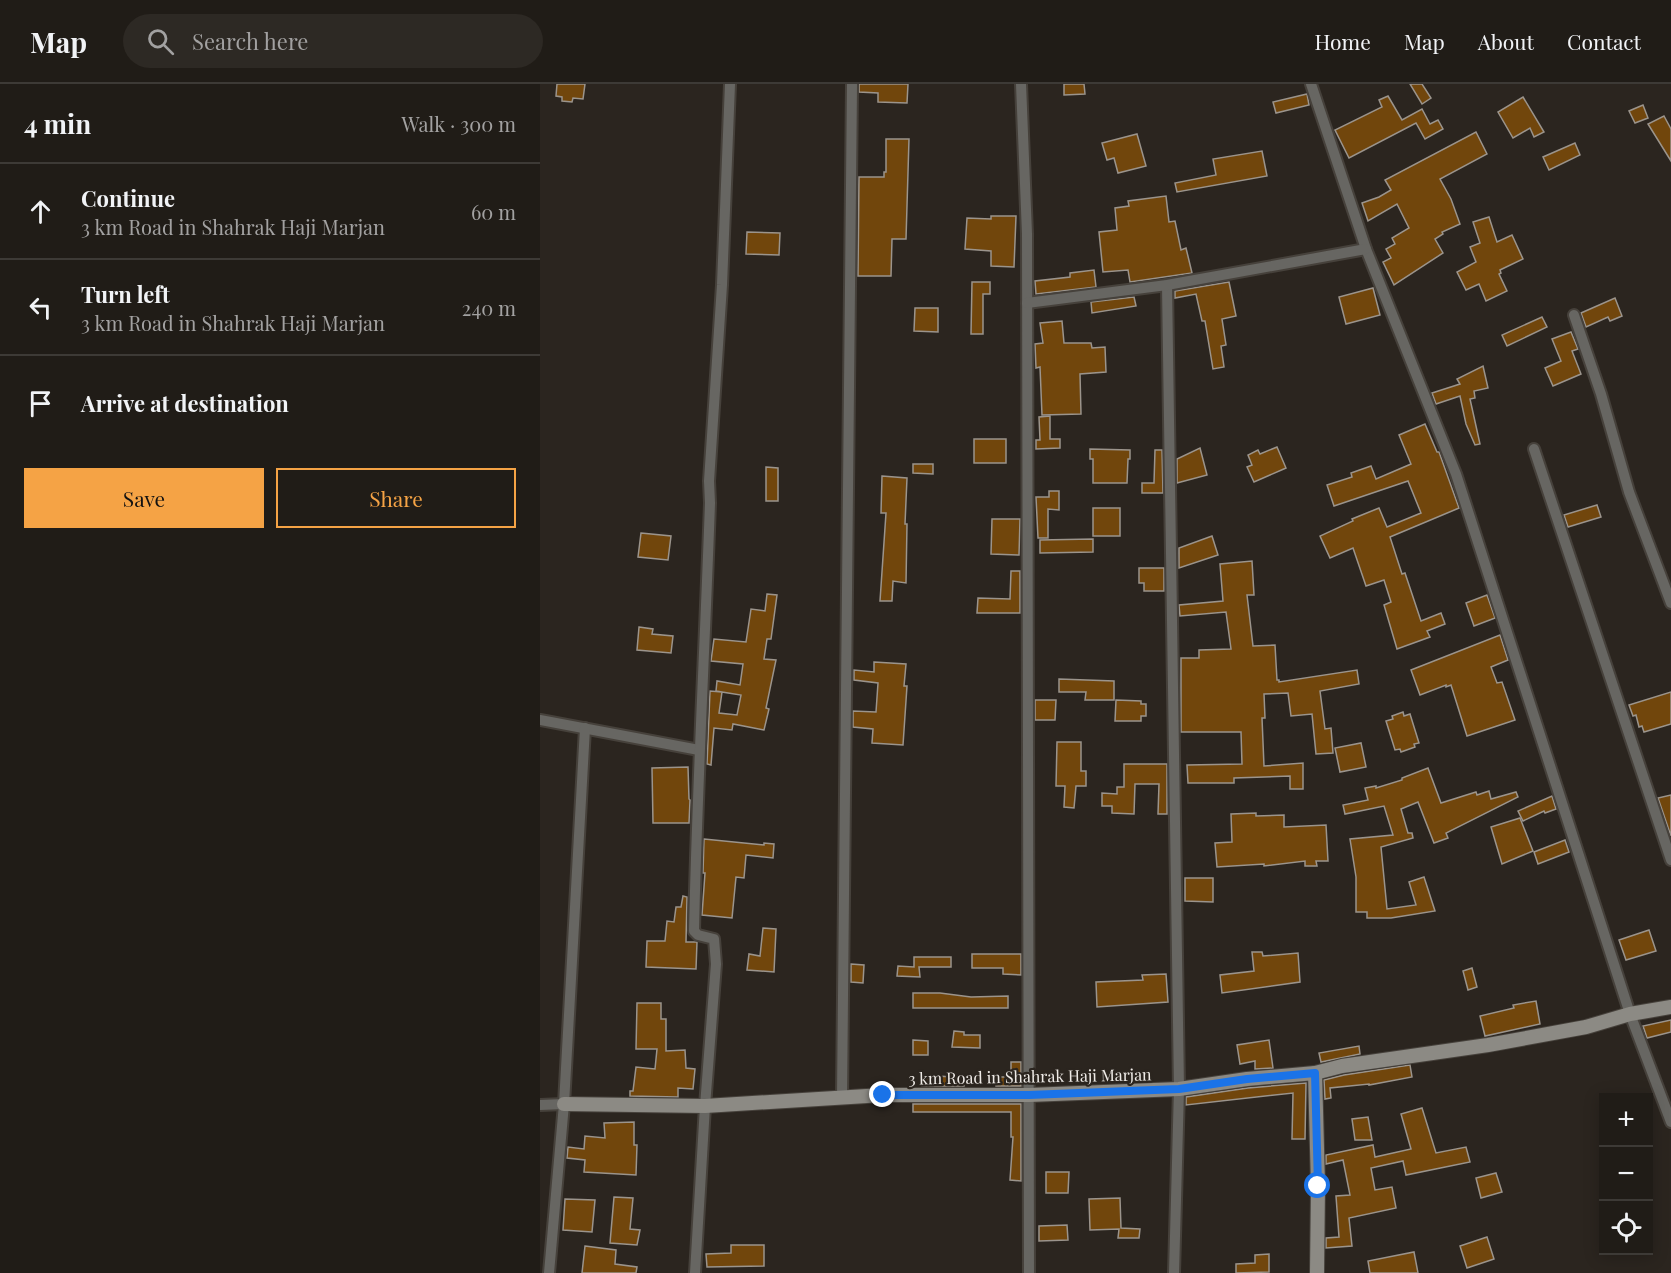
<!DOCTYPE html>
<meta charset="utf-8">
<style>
:root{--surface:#201c17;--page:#2d2924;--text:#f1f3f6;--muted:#a2a1a1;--line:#3d3a36;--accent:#f5a345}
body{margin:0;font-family:"Playfair Display",serif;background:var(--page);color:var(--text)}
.controls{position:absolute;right:18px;bottom:18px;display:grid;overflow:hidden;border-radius:0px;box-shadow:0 3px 15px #0003}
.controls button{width:54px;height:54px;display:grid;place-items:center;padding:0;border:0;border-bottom:2px solid var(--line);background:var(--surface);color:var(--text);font:30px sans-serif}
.stop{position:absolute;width:18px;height:18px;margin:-14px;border:4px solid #1a73e8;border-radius:50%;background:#fff}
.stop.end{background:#1a73e8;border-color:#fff;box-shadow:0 2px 6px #0008}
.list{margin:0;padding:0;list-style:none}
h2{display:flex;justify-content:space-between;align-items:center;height:78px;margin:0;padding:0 24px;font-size:26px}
h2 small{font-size:20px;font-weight:400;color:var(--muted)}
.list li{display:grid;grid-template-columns:39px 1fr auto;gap:18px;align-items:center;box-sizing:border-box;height:96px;padding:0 24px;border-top:2px solid var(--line)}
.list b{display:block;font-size:22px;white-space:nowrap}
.list p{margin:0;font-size:20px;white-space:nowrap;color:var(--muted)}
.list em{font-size:20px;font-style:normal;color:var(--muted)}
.actions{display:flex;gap:12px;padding:18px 24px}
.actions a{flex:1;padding:14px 0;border:2px solid var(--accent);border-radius:0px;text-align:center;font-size:21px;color:var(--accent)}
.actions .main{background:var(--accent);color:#111}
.icon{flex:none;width:33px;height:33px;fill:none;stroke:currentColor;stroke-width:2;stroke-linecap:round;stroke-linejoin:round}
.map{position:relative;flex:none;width:1131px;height:1189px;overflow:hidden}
header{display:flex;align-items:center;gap:36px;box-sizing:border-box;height:84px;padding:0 30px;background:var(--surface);border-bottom:2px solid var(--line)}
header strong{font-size:28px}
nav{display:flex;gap:33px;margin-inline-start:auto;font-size:21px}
.search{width:420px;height:54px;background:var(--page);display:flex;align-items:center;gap:15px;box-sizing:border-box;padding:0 21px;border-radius:33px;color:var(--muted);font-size:22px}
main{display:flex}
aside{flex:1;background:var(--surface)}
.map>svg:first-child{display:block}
.building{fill:#71460c;stroke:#9b948c;stroke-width:1.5}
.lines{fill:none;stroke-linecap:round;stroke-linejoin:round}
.street-casing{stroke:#46413b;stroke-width:14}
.secondary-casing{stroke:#46413b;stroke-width:16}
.street{stroke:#676662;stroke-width:10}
.secondary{stroke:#8c8a84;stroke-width:14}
.route{stroke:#1a73e8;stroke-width:8}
.labels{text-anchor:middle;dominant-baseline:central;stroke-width:4.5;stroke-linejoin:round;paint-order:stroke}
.street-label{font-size:16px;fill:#efebe7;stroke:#2b251f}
</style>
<header>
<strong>Map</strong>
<div class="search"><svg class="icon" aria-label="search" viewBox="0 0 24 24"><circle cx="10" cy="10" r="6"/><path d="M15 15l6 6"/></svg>Search here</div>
<nav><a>Home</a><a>Map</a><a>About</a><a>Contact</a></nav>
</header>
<main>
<aside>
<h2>4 min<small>Walk · 300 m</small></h2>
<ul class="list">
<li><svg class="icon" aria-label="ahead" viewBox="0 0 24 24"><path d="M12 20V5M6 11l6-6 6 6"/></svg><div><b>Continue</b><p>3 km Road in Shahrak Haji Marjan</p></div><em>60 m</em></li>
<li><svg class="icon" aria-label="left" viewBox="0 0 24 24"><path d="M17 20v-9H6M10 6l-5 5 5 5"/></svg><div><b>Turn left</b><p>3 km Road in Shahrak Haji Marjan</p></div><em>240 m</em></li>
<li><svg class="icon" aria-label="arrive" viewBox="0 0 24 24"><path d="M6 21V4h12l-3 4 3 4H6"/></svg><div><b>Arrive at destination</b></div></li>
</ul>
<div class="actions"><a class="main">Save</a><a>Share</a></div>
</aside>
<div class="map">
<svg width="1131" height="1189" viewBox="0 0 1131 1189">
<rect width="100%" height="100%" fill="#2b251f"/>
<!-- building -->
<g class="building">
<path d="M17,0H45L43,15L33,14L32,18L22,17V13L16,12Z"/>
<path d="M319,0H368L367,19L338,18V9L319,8Z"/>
<path d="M524,0H544L545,10L524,11Z"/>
<path d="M870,0H882L891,14L882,20Z"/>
<path d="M767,10L769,21L736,29L733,18Z"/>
<path d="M848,12L862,36L882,25L890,40L898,36L903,45L885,55L876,39L809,74L795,46L842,23L839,16Z"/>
<path d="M983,13L1004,48L994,53L990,44L973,54L958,28Z"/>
<path d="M1103,21L1108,34L1095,39L1089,27Z"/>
<path d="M1124,32L1131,45V77L1108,40Z"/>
<path d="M936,48L947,70L900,95L911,115L920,140L902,148L903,150L895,155L903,169L854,201L843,178L851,174L846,165L855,160L852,154L869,144L857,120L828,137L822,119L839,113L851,106L845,96Z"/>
<path d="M597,50L606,82L578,89L574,74L567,76L562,59Z"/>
<path d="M346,55H369L366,155H352L351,192H318L319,93H344V88H346Z"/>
<path d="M1035,59L1040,71L1009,86L1003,73Z"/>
<path d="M722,67L727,92L637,108L635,99L676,91L673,75Z"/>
<path d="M626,112L629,138L635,137L641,166L646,164L652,189L590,198L588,186L563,188L559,148L577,146L575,124L589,122L588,117Z"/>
<path d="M451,132H476L474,183L451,182V167L425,165L427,134L451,135Z"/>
<path d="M949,133L957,158L972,151L983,175L960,186L961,189L959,190L967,207L946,217L939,200L926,206L917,188L936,178L930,163L940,159L933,138Z"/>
<path d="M207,148L240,149L239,171L206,170Z"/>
<path d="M554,186L556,203L496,210L495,197L530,193V189Z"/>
<path d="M432,198H450V210H443V250H431Z"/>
<path d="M689,198L696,232L682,235L686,261L681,262L684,283L673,285L665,237H662L656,210L635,214V207Z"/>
<path d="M833,204L840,231L806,240L799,213Z"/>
<path d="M594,213L596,222L552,229L551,218Z"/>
<path d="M1075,214L1082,232L1070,237L1068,233L1046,243L1041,229Z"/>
<path d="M375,224H398V248L374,247Z"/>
<path d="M1002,233L1007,243L967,262L962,251Z"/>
<path d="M522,237L524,259H551L552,264L565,263L566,288L540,290L541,330L502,331L500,283L496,284L495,260L503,259L500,239Z"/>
<path d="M1031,248L1038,265L1032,267L1041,290L1013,302L1005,284L1021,277L1012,255Z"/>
<path d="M943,282L948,304L934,307L935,314L930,315L940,360L935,361L926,340L920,312L896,320L892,309L920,300L917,295Z"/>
<path d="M510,332V355H520V364L496,365V356H500L499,333Z"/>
<path d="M885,340L897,368H899L919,424L850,453L862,490L865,489L881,537L901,529L905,540L887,547L890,553L857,565L844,521L851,518L844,496L826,502L813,464L790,474L780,452L813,437L812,435L839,424L847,443L881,429L868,397L794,422L787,401L812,393L811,389L831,382L836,395L871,380L859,351Z"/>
<rect x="434" y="355" width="32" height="24"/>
<path d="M737,363L746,384L714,398L707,383L712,381L708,371L718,366L720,370Z"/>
<path d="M660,364L667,391L637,399V375Z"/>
<path d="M550,365L590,366V375H588L587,399H553V375H550Z"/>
<path d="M615,366H622L623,409H602V399H614Z"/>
<path d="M373,380H393V390L373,389Z"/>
<path d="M226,383L238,384V417H226Z"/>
<path d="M342,392L367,394L365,440H367L366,499L353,497L352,517H340L346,429H341Z"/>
<path d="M509,407H519V426L508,425V454H498L496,413H509Z"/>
<path d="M1057,421L1061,433L1028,443L1024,431Z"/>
<rect x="553" y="424" width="27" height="28"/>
<path d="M452,435H480L479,471L451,470Z"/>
<path d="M101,449L131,452L128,476L98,473Z"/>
<path d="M672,452L678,471L639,484V464Z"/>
<path d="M553,455V468L500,469V456Z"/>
<path d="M712,477L714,511H707L713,562L735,561L737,596H739V598L817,586L819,600L780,607L785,645L791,644L793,669L776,670L772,630L751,632L748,609L724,610L725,634H722L724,682L763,679V705H750V692L694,694V699H648L647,681L702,680L701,648H641V574H659V566L691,565L686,528L640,532L639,521L683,517L680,480Z"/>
<path d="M599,484H624V507H604V499H599Z"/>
<path d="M471,487H480V529H437L438,514L470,515Z"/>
<path d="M227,510L237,511L231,555H227L224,575L236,576L226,624L229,625L224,646L193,640L192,646L174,644L171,681L167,680L170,607L182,608L179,629L197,631L201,611L176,607L177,597L200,601L203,580L171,577L174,555L206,558L211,525L225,527Z"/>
<path d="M947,511L955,534L934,542L926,519Z"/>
<path d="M99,543L113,545L112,550L133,552L131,569L97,566Z"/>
<path d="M960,551L968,576L951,583L957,599L962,598L975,636L927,652L911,601L906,603V601L880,611L871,586Z"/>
<path d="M334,578L366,580L364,602H367L363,661L332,659L333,645L313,643V627L336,628L338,599L314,596V586L334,588Z"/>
<path d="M519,595L574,597V616H545L546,608H519Z"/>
<path d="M1131,608V640L1104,648L1102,642L1099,643L1096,631L1093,632L1089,621Z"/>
<path d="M495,616H516L515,636H495Z"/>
<path d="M576,616L601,617V620H606V632H601V637H575Z"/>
<path d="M863,628L864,632L870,630L879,659L874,660L875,663L861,668L860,665L855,666L846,637L853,635L852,632Z"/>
<path d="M517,658H541V687H546V702H536L534,724L524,723L525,702H516Z"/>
<path d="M821,659L826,683L800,688L795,664Z"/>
<path d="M584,680H627V730H618L619,700H595L594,730L572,729V722H562V709L577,710V703H584Z"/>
<path d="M148,683L149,715L150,716L149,739H113L112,684Z"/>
<path d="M888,684L901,719L936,708L937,711L949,707L951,715L976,708L978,713L906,749L908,754L894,759L878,718L861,725L868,749H872L873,754L841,763L847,825L876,821L869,798L884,793L895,827L851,834H827V828H816V793L810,755L853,751L844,722L805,730L803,721L828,716L825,704L836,702V704L862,696V694Z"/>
<path d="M1131,711V752L1118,714Z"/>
<path d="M1012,712L1016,725L1005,729L1004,727L983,737L978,727Z"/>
<path d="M716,729V732L744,731V743L786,741L788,777H776L777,782H765V777L724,782V780L677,783L675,759L692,758L691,730Z"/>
<path d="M980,734L993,767L962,780L951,743Z"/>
<path d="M164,755L224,761V759L234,760L233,774L206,771L204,794L196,793L192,834L162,831L165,789H163Z"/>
<path d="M1025,756L1029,768L998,780L994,768Z"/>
<path d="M645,794H673V818L645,817Z"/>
<path d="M143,812L147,813L146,858H157L156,885L106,883L107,857H125L127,837L134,838L136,823H141Z"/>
<path d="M223,844L236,845L234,888L207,886L209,870L220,872Z"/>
<path d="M1109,846L1116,867L1086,876L1079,856Z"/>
<path d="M712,868H722L723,872L758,869L760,898L682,909L680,891L714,887Z"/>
<path d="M432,870H481V891L463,890V884H432Z"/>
<path d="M374,873H411V883H379L380,893L357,892L358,882L374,883Z"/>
<path d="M311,880L324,881L323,899L311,898Z"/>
<path d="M932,884L937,903L928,906L923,887Z"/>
<path d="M626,890L628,918L557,923L556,898L603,896L602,891Z"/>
<path d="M373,909H400L431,913L468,912V924H373Z"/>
<path d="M996,917L1000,940L945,952L940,932L974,924L973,921Z"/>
<path d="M97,919H121V935H126V967L145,966L146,984L155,985L153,1005L138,1004V1013L90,1012V1007H93L96,983L115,985L117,965H96Z"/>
<path d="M1131,936V948L1107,954L1103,942Z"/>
<path d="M414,947L424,948V951H440V964L412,963Z"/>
<path d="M373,956L388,957V971H373Z"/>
<path d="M729,956L733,984L715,985V977L700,980L697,961Z"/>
<path d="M819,962L820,970L781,978L779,969Z"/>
<path d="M471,978H481V1002H456V993H471Z"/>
<path d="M870,981L872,993L829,1001V1000L790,1004L791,1014L785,1015L784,996L804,991Z"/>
<path d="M383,991L412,993V998H424V1002H382Z"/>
<path d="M766,999L765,1055H752L753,1009L646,1021V1013L708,1004Z"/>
<path d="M373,1020H481V1097L470,1096L473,1053H471V1028H373Z"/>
<path d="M882,1024L896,1069L926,1063L930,1078L866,1091L863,1077L831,1084L835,1106L852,1103L856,1124L809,1134L812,1162L786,1164V1154L799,1153L796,1112L810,1111L803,1076L786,1080V1071L833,1061L835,1073L871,1065L861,1030Z"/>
<path d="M828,1033L832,1056H815L812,1035Z"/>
<path d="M94,1038V1061H97L96,1091L44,1088L45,1076L27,1074L28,1063L44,1065L45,1052L65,1054L64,1039Z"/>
<path d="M506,1088H529L528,1109H506Z"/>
<path d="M956,1089L962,1108L941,1114L936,1094Z"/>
<path d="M74,1113L93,1114L90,1145L100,1146L97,1161L70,1159Z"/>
<path d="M580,1114L581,1144L600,1145L599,1154H578L579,1145L550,1146L549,1115Z"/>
<path d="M25,1115L55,1116L52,1148L23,1146Z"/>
<path d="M527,1141L528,1156L499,1157V1142Z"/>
<path d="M947,1153L954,1175L927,1184L920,1162Z"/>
<path d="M191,1161H224V1182L167,1183L166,1170L191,1169Z"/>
<path d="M45,1162L76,1166L75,1180L97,1183L96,1189H42Z"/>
<path d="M874,1168L878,1189H830L828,1177Z"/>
<path d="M729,1170V1188L696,1189V1180L715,1179V1171Z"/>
</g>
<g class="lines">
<!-- street casing -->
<g class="street-casing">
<g id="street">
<path d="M481,0L487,150L489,1189"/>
<path d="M771,0L826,165L916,390L1090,930L1131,1038"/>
<path d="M627,201L639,1005L634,1189"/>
<path d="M487,219L627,201L826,165"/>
<path d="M1034,231L1061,310L1089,408L1131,519"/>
<path d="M994,365L1131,776"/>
<path d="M0,636L159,666"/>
<path d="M302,1014L312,0"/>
<path d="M0,1021L24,1020"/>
<path d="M9,1189L24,1020L45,644"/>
<path d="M155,1189L165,1022L176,880L174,855L158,851L154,847C157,704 165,562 170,419L169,397L182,201L190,0"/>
</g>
</g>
<!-- secondary casing -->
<g class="secondary-casing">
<g id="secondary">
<path d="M775,989L778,1102L777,1189"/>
<path d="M24,1020L165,1022L343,1011H489L639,1005L707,995L775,989L802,982L948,961L1046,943L1090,930L1131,923"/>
</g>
</g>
<!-- street -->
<use href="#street" class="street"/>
<!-- secondary -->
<use href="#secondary" class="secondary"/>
</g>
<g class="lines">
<!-- route -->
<path class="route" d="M343,1011H489L639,1005L707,995L775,989L778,1102"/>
</g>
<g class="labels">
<!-- street labels -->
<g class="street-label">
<text transform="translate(490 992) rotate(-1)">3 km Road in Shahrak Haji Marjan</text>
</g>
</g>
</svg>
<div class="controls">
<button>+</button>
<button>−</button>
<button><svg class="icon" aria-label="locate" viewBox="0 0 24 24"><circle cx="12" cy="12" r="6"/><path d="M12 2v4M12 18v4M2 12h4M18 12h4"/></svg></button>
</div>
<div class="stop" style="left:778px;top:1102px"></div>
<div class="stop end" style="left:343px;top:1011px"></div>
</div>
</main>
